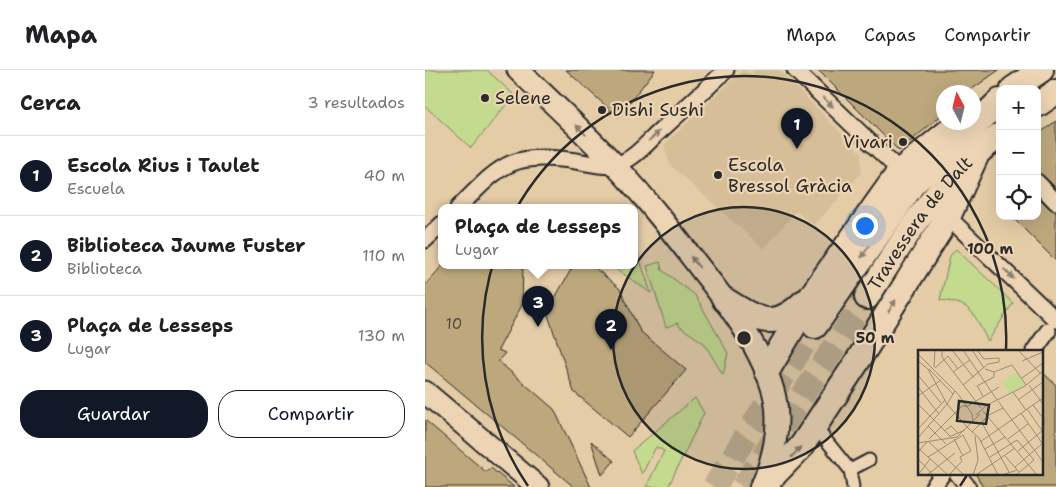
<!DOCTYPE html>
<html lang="es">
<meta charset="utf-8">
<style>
:root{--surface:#fff;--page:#f2f2f2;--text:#202124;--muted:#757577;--line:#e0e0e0;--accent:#111827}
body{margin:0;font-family:"Shantell Sans",sans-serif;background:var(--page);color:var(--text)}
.controls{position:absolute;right:15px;top:15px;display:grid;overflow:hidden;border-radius:10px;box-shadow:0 5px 20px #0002}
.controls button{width:45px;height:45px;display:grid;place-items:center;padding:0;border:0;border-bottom:1px solid var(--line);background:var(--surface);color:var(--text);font:25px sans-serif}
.compass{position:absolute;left:511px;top:15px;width:45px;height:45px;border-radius:50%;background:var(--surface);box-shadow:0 5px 20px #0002;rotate:353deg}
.you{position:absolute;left:439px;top:155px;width:18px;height:18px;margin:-12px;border:4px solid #fff;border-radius:50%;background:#1a73e8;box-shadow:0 0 0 8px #1a73e833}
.badge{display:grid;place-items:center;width:32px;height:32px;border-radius:50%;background:var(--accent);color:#fff;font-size:16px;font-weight:700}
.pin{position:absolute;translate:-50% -41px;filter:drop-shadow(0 1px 2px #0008)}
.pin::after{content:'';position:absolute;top:26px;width:18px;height:15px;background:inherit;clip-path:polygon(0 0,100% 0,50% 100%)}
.popup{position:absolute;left:13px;top:134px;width:200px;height:65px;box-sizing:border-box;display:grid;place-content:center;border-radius:10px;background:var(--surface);filter:drop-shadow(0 1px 4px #0005);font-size:16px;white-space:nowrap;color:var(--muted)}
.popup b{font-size:19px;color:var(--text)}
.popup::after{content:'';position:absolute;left:50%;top:100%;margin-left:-10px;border:10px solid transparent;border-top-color:var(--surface)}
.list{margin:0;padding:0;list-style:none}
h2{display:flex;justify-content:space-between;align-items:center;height:65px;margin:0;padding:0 20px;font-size:21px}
h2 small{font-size:16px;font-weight:400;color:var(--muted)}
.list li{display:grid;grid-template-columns:32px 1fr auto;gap:15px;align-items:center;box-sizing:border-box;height:80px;padding:0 20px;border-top:1px solid var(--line)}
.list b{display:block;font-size:19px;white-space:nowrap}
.list p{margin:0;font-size:16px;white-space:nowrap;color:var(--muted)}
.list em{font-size:16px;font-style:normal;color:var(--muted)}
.actions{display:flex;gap:10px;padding:15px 20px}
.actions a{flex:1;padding:11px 0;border:1px solid var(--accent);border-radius:20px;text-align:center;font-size:18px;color:var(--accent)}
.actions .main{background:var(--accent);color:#fff}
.icon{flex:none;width:28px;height:28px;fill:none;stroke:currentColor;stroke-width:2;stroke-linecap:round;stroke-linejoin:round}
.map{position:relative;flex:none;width:631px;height:417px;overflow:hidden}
header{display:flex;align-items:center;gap:30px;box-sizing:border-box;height:70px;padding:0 25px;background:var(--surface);border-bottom:1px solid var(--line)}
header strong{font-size:24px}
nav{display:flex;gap:28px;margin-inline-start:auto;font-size:18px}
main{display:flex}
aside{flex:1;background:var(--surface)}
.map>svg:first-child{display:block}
.built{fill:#d5be98}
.green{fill:#c4da8f;stroke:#78825d}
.building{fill:#bda87d;stroke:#2b2b2b}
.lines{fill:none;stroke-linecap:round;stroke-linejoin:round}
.primary-tunnel{stroke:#bfac8e;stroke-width:24;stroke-dasharray:24 12;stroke-linecap:butt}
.pedestrian-casing{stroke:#2b2b2b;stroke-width:15}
.minor-casing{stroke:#2b2b2b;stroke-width:19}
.secondary-casing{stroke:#2b2b2b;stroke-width:25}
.primary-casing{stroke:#2b2b2b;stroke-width:28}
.pedestrian{stroke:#ecd4b4;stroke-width:11}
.minor{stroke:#ecd4b4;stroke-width:15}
.secondary{stroke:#ecd4b4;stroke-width:21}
.primary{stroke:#ecd4b4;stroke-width:24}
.oneway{fill:#8c8070}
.ring{fill:none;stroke:#2b2b2b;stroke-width:2.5}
.poi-dot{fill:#2b2b2b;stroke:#ecd4b4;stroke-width:2}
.labels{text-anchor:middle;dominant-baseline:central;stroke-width:4.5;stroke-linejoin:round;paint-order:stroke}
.number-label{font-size:15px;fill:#504a40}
.poi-label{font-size:18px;fill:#2b2b2b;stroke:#ecd4b4;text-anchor:start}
.street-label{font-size:18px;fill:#2b2b2b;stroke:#ecd4b4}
.inset-road{fill:none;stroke:#9a8c75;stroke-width:1}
.view{fill:#2b2b2b;fill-opacity:0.15;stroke:#2b2b2b;stroke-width:2.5}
.inset-edge{fill:none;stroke:#2b2b2b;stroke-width:2.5}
.centre{fill:#2b2b2b;stroke:#ecd4b4;stroke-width:2.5}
.ring-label{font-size:15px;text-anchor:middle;font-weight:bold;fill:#2b2b2b;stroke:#ecd4b4;stroke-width:4.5;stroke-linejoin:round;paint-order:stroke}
</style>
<header>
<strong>Mapa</strong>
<nav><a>Mapa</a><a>Capas</a><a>Compartir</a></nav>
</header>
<main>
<aside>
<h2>Cerca<small>3 resultados</small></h2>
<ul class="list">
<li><span class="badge">1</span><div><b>Escola Rius i Taulet</b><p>Escuela</p></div><em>40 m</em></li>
<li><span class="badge">2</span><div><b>Biblioteca Jaume Fuster</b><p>Biblioteca</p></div><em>110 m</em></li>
<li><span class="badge">3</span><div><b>Plaça de Lesseps</b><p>Lugar</p></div><em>130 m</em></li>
</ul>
<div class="actions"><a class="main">Guardar</a><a>Compartir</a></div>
</aside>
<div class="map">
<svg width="631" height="417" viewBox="0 0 631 417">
<rect width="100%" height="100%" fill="#e4cca7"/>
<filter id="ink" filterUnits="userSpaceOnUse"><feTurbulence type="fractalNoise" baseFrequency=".02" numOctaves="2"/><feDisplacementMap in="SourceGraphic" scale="10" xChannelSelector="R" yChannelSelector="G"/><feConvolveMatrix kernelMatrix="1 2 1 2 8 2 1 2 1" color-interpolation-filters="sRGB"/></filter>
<g filter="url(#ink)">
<!-- built -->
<path class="built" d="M318,0L326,4L330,0H354L436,83V103L389,156L371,141L339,179L245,95L239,75Z"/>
<!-- green -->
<g class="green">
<path d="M0,0H62L89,25L46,78L0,36Z"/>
<path d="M209,176L211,178L226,223L187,196H209Z"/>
<path d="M531,179L588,233L563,271C547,243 550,234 515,230L525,186Z"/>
<path d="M235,192L237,200L270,225L303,283L298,305L279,273L254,256L253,253L241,257L222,196Z"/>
<path d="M270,328L279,343L243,417H221L239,381L231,377L217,404L207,381Z"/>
</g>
<!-- building -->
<g class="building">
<path d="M141,0H230L193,47Z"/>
<path d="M393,0H574L543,22H518V44L474,81Z"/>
<path d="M631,51V118L619,106L612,103V65Z"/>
<path d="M612,126L624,138L631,141V191L586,146H612Z"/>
<path d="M17,196H98L97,235L73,280L80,283L73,291L129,339L166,417H149L0,292V215Z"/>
<path d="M148,196H168L195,219L215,261L261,300L203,367L149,322L122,242Z"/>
<path d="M617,302L631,315V417H558L550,403H617Z"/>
<path d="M0,350L61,402L66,398L89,417H0Z"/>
<path d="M166,371L189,391L177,405Z"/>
</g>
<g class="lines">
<!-- primary-tunnel -->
<g class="primary-tunnel">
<path d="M289,417L390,256"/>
<path d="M318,417L442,227"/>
</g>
<!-- pedestrian casing -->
<g class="pedestrian-casing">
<g id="pedestrian">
<path d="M396,364L425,400L428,417"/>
<path d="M425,400L444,390"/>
</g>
</g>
<!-- minor casing -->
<g class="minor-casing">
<g id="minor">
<path d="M370,0L475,101"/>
<path d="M612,112L631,132"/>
<path d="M33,138C78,93 85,82 151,91C164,93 180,98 193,94C209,89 222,73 234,62C257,41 279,21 301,0"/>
<path d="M523,147L631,250"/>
<path d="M0,170L17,154"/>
<path d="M609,281L623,261"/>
<path d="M532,403L543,417"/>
<path d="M508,417L518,403"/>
</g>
</g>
<!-- secondary casing -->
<g class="secondary-casing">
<g id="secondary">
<path d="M93,0C126,31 159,62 190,95C221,128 248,163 275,198C304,235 339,281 350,328C356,359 348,388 337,417"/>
<path d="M0,322L113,417"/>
</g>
</g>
<!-- primary casing -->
<g class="primary-casing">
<g id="primary">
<path d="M588,19L616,0"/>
<path d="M612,35L631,22"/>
<path id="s1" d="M442,227C471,182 498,135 537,97C548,85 562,75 575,65"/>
<path d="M300,230C332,250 349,262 379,232"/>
<path d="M390,256L488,114L575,31"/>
<path d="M342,301L389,222L475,101L535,52"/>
<path d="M337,417L376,377L432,292L523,147L552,84"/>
</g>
</g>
<!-- pedestrian -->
<use href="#pedestrian" class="pedestrian"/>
<!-- minor -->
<use href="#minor" class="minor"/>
<!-- secondary -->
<use href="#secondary" class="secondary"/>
<!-- primary -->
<use href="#primary" class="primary"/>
</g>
<!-- one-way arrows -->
<defs><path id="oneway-solid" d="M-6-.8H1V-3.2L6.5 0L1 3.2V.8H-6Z" transform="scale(1.25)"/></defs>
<g class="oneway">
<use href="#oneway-solid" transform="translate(403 32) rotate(44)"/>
<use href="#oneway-solid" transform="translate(156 60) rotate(-135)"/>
<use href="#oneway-solid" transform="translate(229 66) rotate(-42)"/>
<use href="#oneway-solid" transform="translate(440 182) rotate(124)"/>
<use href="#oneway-solid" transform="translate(270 192) rotate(-128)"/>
<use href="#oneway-solid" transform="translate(584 204) rotate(44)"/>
<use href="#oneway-solid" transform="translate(467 236) rotate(-58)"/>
<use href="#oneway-solid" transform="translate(371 382) rotate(-47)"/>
</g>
</g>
<!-- distance rings -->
<circle cx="319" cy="268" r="131" fill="#2b2b2b" fill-opacity=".12"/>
<g class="ring">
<circle cx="319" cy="268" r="131"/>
<path d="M542 405A262 262 0 0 1 535 416M103 416A262 262 0 1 1 581 279"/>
</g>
<!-- markers -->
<g class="poi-dot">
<circle cx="60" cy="28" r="5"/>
<circle cx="177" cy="40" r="5"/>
<circle cx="478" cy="72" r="5"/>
<circle cx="293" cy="105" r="5"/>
</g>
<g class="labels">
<!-- number labels -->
<g class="number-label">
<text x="29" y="254">10</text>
</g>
<!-- poi labels -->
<g class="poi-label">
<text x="70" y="28">Selene</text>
<text x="187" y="40">Dishi Sushi</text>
<text x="468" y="72" text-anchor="end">Vivari</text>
<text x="303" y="95">Escola<tspan x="303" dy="21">Bressol Gràcia</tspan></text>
</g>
<!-- street labels -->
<g class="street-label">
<text stroke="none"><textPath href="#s1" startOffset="91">Travessera de Dalt</textPath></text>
</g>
</g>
<!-- overview -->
<g transform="translate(493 280)">
<rect width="125" height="125" fill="#e4cca7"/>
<path d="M99,23L107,34L91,43L86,34L82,33Z" fill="#c4da8f"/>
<path class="inset-road" d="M24,0V7L63,58M34,0L56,28M45,0L79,50M54,0L66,18M59,0L66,9L81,8M100,0L123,24M0,4L40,44L54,64L55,73M0,11L10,19L29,54L0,88M104,11L125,2M16,17L17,0M17,18L30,6L40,19M11,19L35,44M67,19L76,22L94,15L108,35M35,22L52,10M0,25L23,53M104,28L125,13M45,35L70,14L81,12V8M111,35L125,54M0,37L21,64M37,41L29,54L50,78M95,42L108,60M0,46L23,30M65,46L59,36L76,27V22M100,50L125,32M80,51L125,112M0,54L32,86M115,55L125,68M109,59L125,82M65,61L119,125M103,63L124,93M58,65L69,55L107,36L125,21M69,66L85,58M64,73L91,122M10,76L28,94M50,78L61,88L80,125M0,79L27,50M26,81L33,76L40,83M54,82L69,67M31,87L47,80M11,89L44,56H50L81,37M36,89L45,106M90,89L110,74M62,92L125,48M0,93L39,87L62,64M0,98L30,125M67,99L87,87M100,101L125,80M0,102L10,91L46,125M87,106L101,122M10,107L45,85L53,101L42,107L44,111L31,125M72,107L99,90L116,110L98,125M0,109L15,125M97,117L125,93M0,125L12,109M9,125L37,103M55,125L60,110L57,86M58,125L97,98M84,125L99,120"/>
<path class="view" d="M41,51L71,55L68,74L39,71Z"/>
<rect width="125" height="125" class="inset-edge"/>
</g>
<circle cx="319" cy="268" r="8" class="centre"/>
<g class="ring-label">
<text x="565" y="184">100 m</text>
<text x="450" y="273">50 m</text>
</g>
</svg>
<div class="controls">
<button>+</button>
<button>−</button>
<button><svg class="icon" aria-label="locate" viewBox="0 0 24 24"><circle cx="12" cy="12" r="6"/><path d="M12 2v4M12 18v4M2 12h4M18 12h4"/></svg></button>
</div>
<svg class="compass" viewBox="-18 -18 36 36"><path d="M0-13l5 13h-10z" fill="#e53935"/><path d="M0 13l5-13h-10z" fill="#757577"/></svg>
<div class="you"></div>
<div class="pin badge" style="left:372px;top:79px">1</div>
<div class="pin badge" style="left:186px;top:280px">2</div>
<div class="pin badge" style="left:113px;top:257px">3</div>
<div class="popup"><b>Plaça de Lesseps</b>Lugar</div>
</div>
</main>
